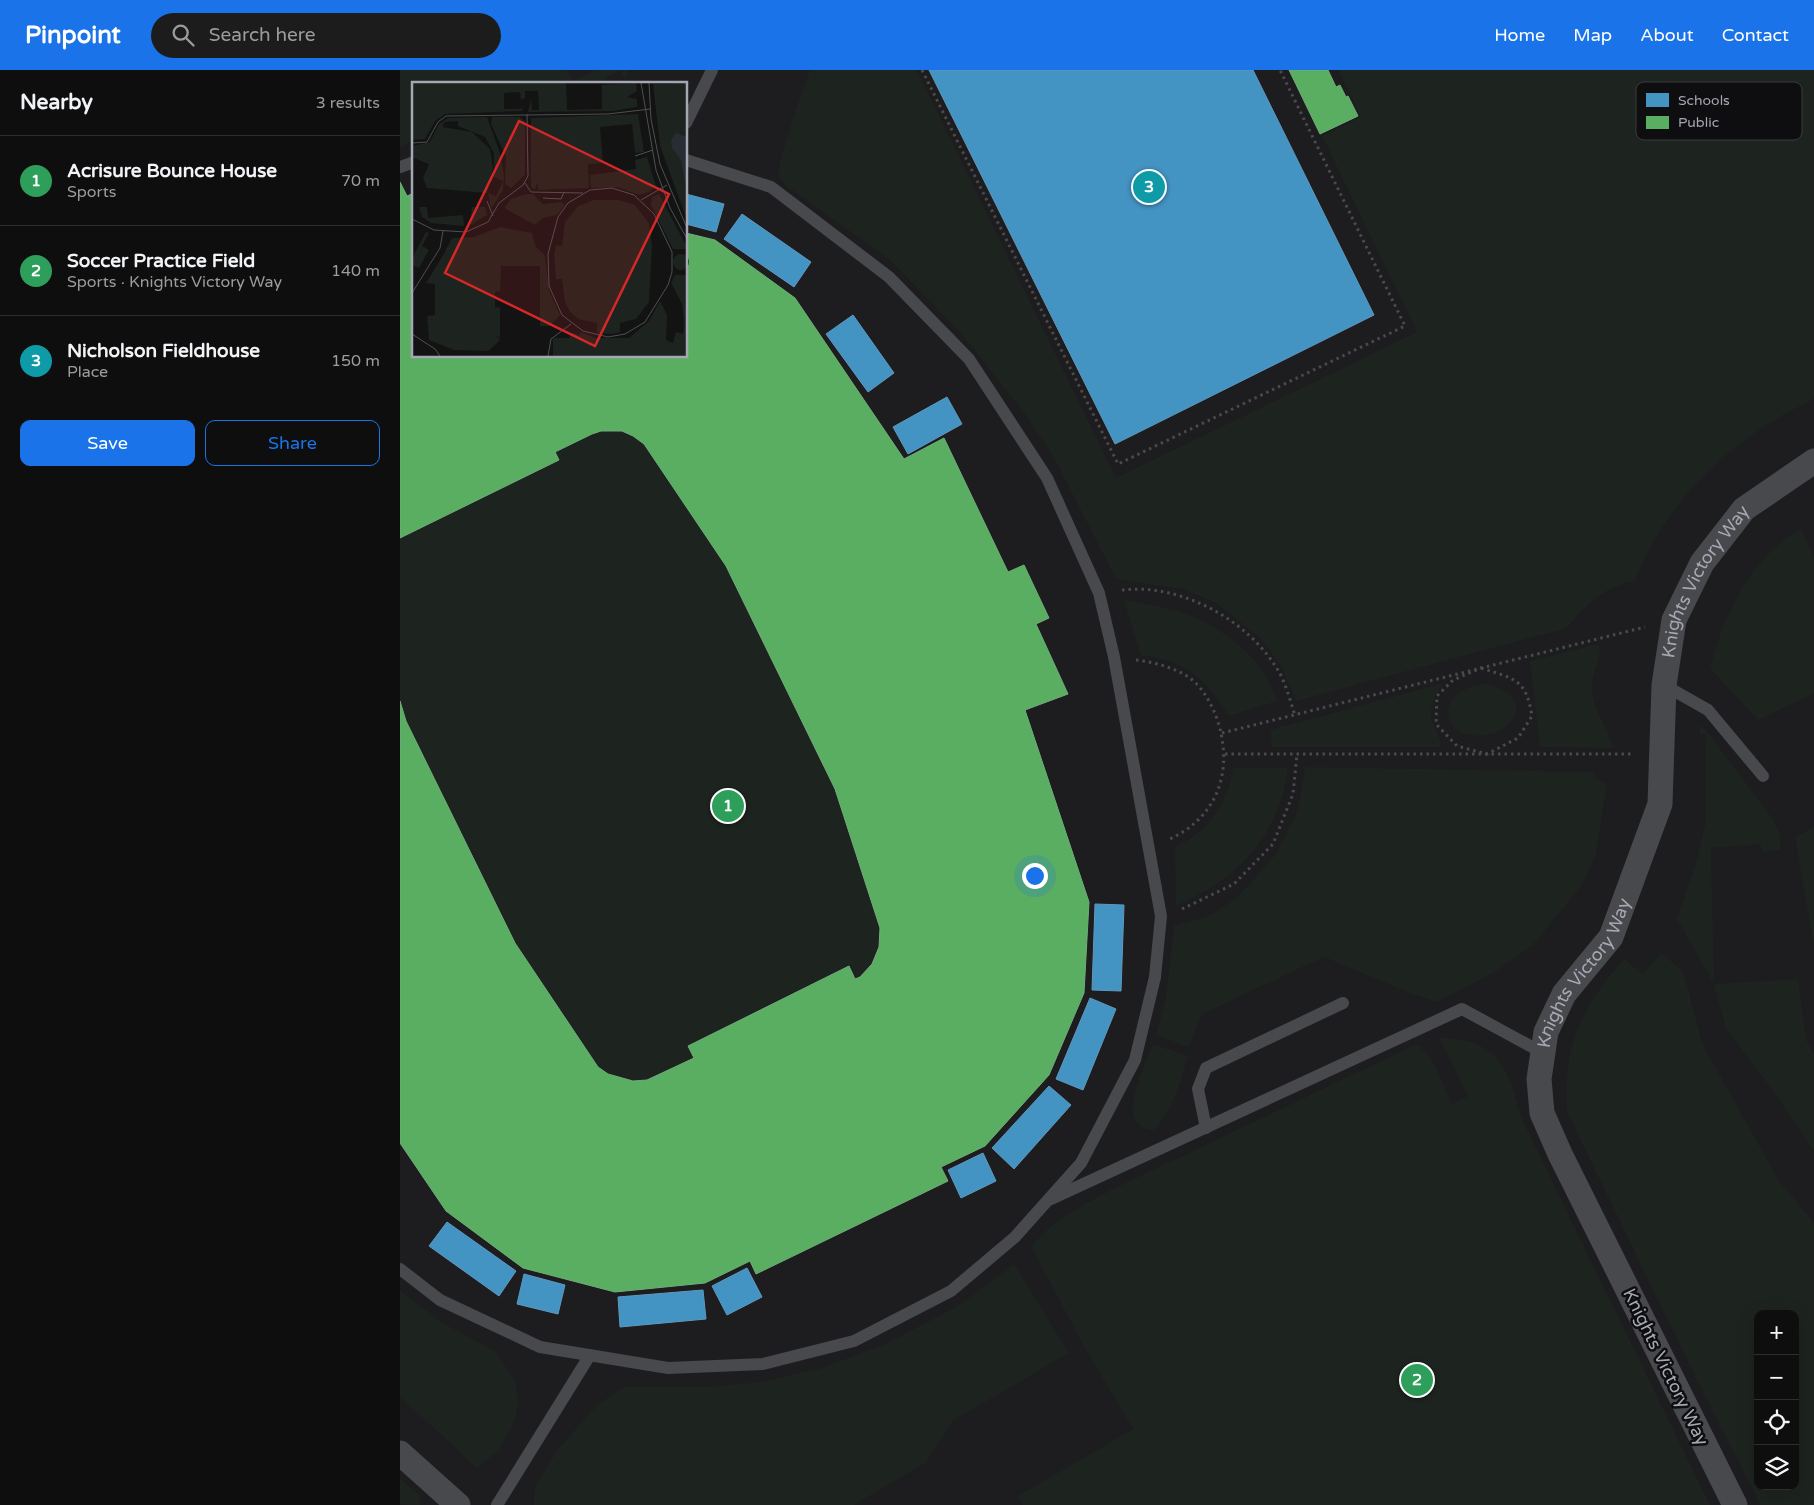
<!DOCTYPE html>
<meta charset="utf-8">
<style>
:root{--surface:#0e0e0e;--page:#1c1c1c;--text:#f1f3f6;--muted:#9b9c9e;--line:#2e2e2e;--accent:#1a73e8}
body{margin:0;font-family:"Varela Round",sans-serif;background:var(--page);color:var(--text)}
.controls{position:absolute;right:15px;bottom:15px;display:grid;overflow:hidden;border-radius:10px;box-shadow:0 5px 20px #0002}
.controls button{width:45px;height:45px;display:grid;place-items:center;padding:0;border:0;border-bottom:1px solid var(--line);background:var(--surface);color:var(--text);font:25px sans-serif}
.you{position:absolute;left:634px;top:805px;width:18px;height:18px;margin:-12px;border:4px solid #fff;border-radius:50%;background:#1a73e8;box-shadow:0 0 0 8px #1a73e833}
.badge{display:grid;place-items:center;width:32px;height:32px;border-radius:50%;background:var(--accent);color:#fff;font-size:16px;font-weight:700}
.pin{position:absolute;translate:-50% -50%;border:2px solid #fff;box-shadow:0 1px 5px #0006}
.list{margin:0;padding:0;list-style:none}
h2{display:flex;justify-content:space-between;align-items:center;height:65px;margin:0;padding:0 20px;font-size:21px}
h2 small{font-size:16px;font-weight:400;color:var(--muted)}
.list li{display:grid;grid-template-columns:32px 1fr auto;gap:15px;align-items:center;box-sizing:border-box;height:90px;padding:0 20px;border-top:1px solid var(--line)}
.list b{display:block;font-size:19px;white-space:nowrap}
.list p{margin:0;font-size:16px;white-space:nowrap;color:var(--muted)}
.list em{font-size:16px;font-style:normal;color:var(--muted)}
.actions{display:flex;gap:10px;padding:15px 20px}
.actions a{flex:1;padding:11px 0;border:1px solid var(--accent);border-radius:10px;text-align:center;font-size:18px;color:var(--accent)}
.actions .main{background:var(--accent);color:#fff}
.icon{flex:none;width:28px;height:28px;fill:none;stroke:currentColor;stroke-width:2;stroke-linecap:round;stroke-linejoin:round}
.map{position:relative;flex:none;width:1414px;height:1435px;overflow:hidden}
header{display:flex;align-items:center;gap:30px;box-sizing:border-box;height:70px;padding:0 25px;background:var(--accent);color:#fff}
header strong{font-size:24px}
nav{display:flex;gap:28px;margin-inline-start:auto;font-size:18px}
.search{width:350px;height:45px;background:var(--page);display:flex;align-items:center;gap:12px;box-sizing:border-box;padding:0 18px;border-radius:28px;color:var(--muted);font-size:19px}
main{display:flex}
aside{flex:1;background:var(--surface)}
.map>svg:first-child{display:block}
.built{fill:#1d1d1f;fill-rule:evenodd}
.green{fill:#1d231e;fill-rule:evenodd}
.schools{fill:#4393c3;stroke:#6099be}
.public{fill:#5aae61;stroke:#70ac7a}
.lines{fill:none;stroke-linecap:round;stroke-linejoin:round}
.path{stroke:#494a4d;stroke-width:3;stroke-dasharray:2.5 4;stroke-linecap:butt}
.lane{stroke:#48494c;stroke-width:12}
.street{stroke:#48494c;stroke-width:25}
.labels{text-anchor:middle;dominant-baseline:central;stroke-width:5;stroke-linejoin:round;paint-order:stroke}
.street-label{font-size:18px;fill:#a5a8b3;stroke:#0e0d0f}
.inset-road{fill:none;stroke:#4d4f53;stroke-width:1}
.view{fill:#d62828;fill-opacity:0.15;stroke:#d62828;stroke-width:2.5}
.inset-edge{fill:none;stroke:#a5a8b3;stroke-width:2.5}
.key{fill:#0e0d0f;stroke:#3b3c40;stroke-width:1}
.key-label{font-size:14px;fill:#a5a8b3}
</style>
<header>
<strong>Pinpoint</strong>
<div class="search"><svg class="icon" aria-label="search" viewBox="0 0 24 24"><circle cx="10" cy="10" r="6"/><path d="M15 15l6 6"/></svg>Search here</div>
<nav><a>Home</a><a>Map</a><a>About</a><a>Contact</a></nav>
</header>
<main>
<aside>
<h2>Nearby<small>3 results</small></h2>
<ul class="list">
<li><span class="badge" style="background:#2e9e5b">1</span><div><b>Acrisure Bounce House</b><p>Sports</p></div><em>70 m</em></li>
<li><span class="badge" style="background:#2e9e5b">2</span><div><b>Soccer Practice Field</b><p>Sports · Knights Victory Way</p></div><em>140 m</em></li>
<li><span class="badge" style="background:#0f9aa8">3</span><div><b>Nicholson Fieldhouse</b><p>Place</p></div><em>150 m</em></li>
</ul>
<div class="actions"><a class="main">Save</a><a>Share</a></div>
</aside>
<div class="map">
<svg width="1414" height="1435" viewBox="0 0 1414 1435">
<rect width="100%" height="100%" fill="#131313"/>
<!-- built -->
<path class="built" d="M0,0H1414V1435H0ZM14,14H286V286H14ZM1358,1244H1395V1416H1358Z"/>
<!-- green -->
<g class="green">
<path d="M0,0H167L173,11L195,0H228L226,11L220,1L205,8V11L199,14H14V70L0,77Z"/>
<path d="M410,0H517L716,408L1017,262L922,66L961,47L938,0H1414V329C1332,368 1269,426 1235,511C1205,516 1185,536 1167,558L896,631L881,596L860,568L815,532L782,519L721,510L715,507L652,384L622,340L559,261L490,190L388,117C385,114 379,109 379,105C377,92 404,17 410,0Z"/>
<path d="M0,112L7,126L14,123V286H286V163L315,170L395,228L504,389L544,368L608,502L624,495L649,548L636,555L668,624L625,640L689,832L684,923L649,1005L585,1076L541,1097L548,1111L356,1204L350,1191L123,1198L46,1141L0,1073Z"/>
<path d="M1401,459L1414,488V623L1358,650L1310,598C1323,545 1351,486 1401,459Z"/>
<path d="M724,530C747,534 770,538 792,546C815,555 849,579 862,600C869,610 873,621 878,631L829,646C807,610 784,589 741,586Z"/>
<path d="M1199,574C1203,588 1191,603 1192,619C1193,642 1209,657 1213,678L1140,677L1130,591Z"/>
<path d="M1044,613C1034,627 1026,641 1035,658C1038,665 1041,668 1041,677H872L870,660Z"/>
<path d="M1083,614C1106,616 1130,634 1107,656C1102,661 1096,663 1089,664C1043,676 1029,622 1083,614Z"/>
<path d="M1300,655L1305,659L1373,749L1381,766L1380,780L1362,782L1360,774L1311,778L1314,914L1398,909L1406,969L1414,985V1081L1372,1019L1326,959L1314,914L1277,849L1297,791L1306,750V664H1300Z"/>
<path d="M905,697L1192,702L1197,709L1207,715L1196,783L1183,814L1133,875L1093,903L1037,932L1012,924L924,887L802,944L789,977L756,965L766,929L774,856L809,846L837,828L876,784L898,740Z"/>
<path d="M833,698H888C878,768 839,808 776,836L775,777C809,761 827,735 833,698Z"/>
<path d="M1414,757V877L1395,767Z"/>
<path d="M1261,883L1283,901L1303,975L1379,1111L1414,1152V1435H1360L1288,1292L1167,1042C1163,975 1180,939 1224,889L1242,904ZM1358,1244H1395V1416H1358Z"/>
<path d="M1039,967C1050,969 1064,969 1074,973C1108,986 1112,1018 1122,1049L1310,1435H623L618,1426L733,1359L683,1275L632,1178C650,1142 761,1097 800,1078C872,1043 944,1009 1016,974C1035,986 1043,1015 1052,1034L1068,1026Z"/>
<path d="M753,974L788,986C780,1012 774,1039 754,1060C712,1058 745,996 753,974Z"/>
<path d="M614,1194L669,1283L554,1350L525,1393L454,1435H134L135,1417L158,1379L197,1335L224,1317H310L360,1312L422,1298L487,1273L556,1237Z"/>
<path d="M0,1220L41,1252L95,1281L115,1311L118,1332L116,1348L100,1379L77,1398L0,1327Z"/>
<path d="M0,1408L21,1427L18,1430L20,1435L0,1434Z"/>
</g>
<!-- schools -->
<g class="schools">
<path d="M529,0H853L974,245L715,374Z"/>
<path d="M286,124L324,134L316,162L286,154Z"/>
<path d="M342,144L411,192L394,217L324,169Z"/>
<path d="M453,245L494,303L468,322L426,264Z"/>
<path d="M547,327L562,354L508,384L493,357Z"/>
<path d="M695,834L724,835L721,921L692,920Z"/>
<path d="M690,928L716,939L683,1020L656,1009Z"/>
<path d="M649,1016L671,1035L614,1099L592,1078Z"/>
<path d="M583,1083L596,1111L561,1128L548,1100Z"/>
<path d="M47,1152L116,1201L99,1226L29,1176Z"/>
<path d="M347,1198L362,1227L327,1245L312,1216Z"/>
<path d="M124,1204L165,1215L158,1244L117,1234Z"/>
<path d="M303,1220L306,1249L220,1257L218,1227Z"/>
</g>
<!-- public -->
<g class="public">
<path d="M889,0H928L936,17L940,15L946,27L948,26L958,46L920,64Z"/>
<path d="M0,112L7,126L14,123V286H286V163L315,170L395,228L504,389L544,368L608,502L624,495L649,548L636,554L668,624L625,640L689,832L684,923L649,1005L585,1076L541,1097L548,1111L356,1204L350,1191L305,1213L215,1222L123,1198L46,1141L0,1073V631L6,651L115,873L198,997L208,1004L233,1011L247,1010L294,988L288,976L449,896L455,909L460,907L472,894L479,877L480,858L435,719L326,496L244,374L233,366L222,361H201L192,364L155,382L159,390L0,468Z"/>
</g>
<g class="lines">
<!-- path -->
<g class="path">
<path d="M522,0L718,394L1005,256L880,0"/>
<path d="M722,520C781,513 849,550 879,602C886,614 890,631 895,645"/>
<path d="M736,590C753,592 772,597 787,606C801,615 810,631 816,646C834,696 821,745 770,769"/>
<path d="M1081,598C1114,609 1126,608 1132,646L1118,668L1087,684L1057,676L1036,654L1037,626L1053,610Z"/>
<path d="M822,663L1245,557"/>
<path d="M825,684H1233"/>
<path d="M782,839L834,814L873,774L893,724L897,684"/>
</g>
<!-- lane -->
<g class="lane">
<path d="M286,53L312,0"/>
<path d="M0,97L14,92"/>
<path d="M1264,615L1308,640L1363,706"/>
<path d="M806,1058L798,1019L806,998L943,933"/>
<path d="M651,1129L1062,939L1143,983"/>
<path d="M0,1199L40,1230L140,1277L268,1298L363,1294L454,1271L551,1221L615,1167L681,1093L735,990L755,907L761,846L714,587L699,523L647,408L569,289L489,207L371,117L286,90"/>
<path d="M97,1435L190,1285"/>
</g>
<!-- street -->
<g class="street">
<path d="M0,1383L58,1435"/>
<path id="s1" d="M1335,1435L1160,1084L1142,1043L1139,1009L1146,962L1164,924L1211,867L1260,734L1264,615L1274,550L1302,493L1344,439L1414,391"/>
</g>
</g>
<g class="labels">
<!-- street labels -->
<g class="street-label">
<text stroke="none"><textPath href="#s1" startOffset="1009">Knights Victory Way</textPath></text>
<text stroke="none"><textPath href="#s1" startOffset="589">Knights Victory Way</textPath></text>
<text transform="translate(1266 1297) rotate(64)">Knights Victory Way</text>
</g>
</g>
<!-- overview -->
<g transform="translate(12 12)">
<rect width="275" height="275" fill="#131313"/>
<path d="M0,1H154L155,28L190,27V3L224,1L225,9L215,15L225,17V25L201,29L116,30L119,16L120,28H127L126,9H113V16L109,18L108,10L92,11V27H109L111,23L110,29L33,32L23,39L13,57L0,58ZM275,1V138L248,64L241,2ZM226,32L232,70L223,71L220,42L188,45L191,81L176,82L177,106L126,108L125,100L123,108L119,105V36ZM75,35L88,71L92,94L91,108L79,127L76,111L84,114L91,99L82,95V71L73,55L46,44V39L32,40L31,45L60,50L78,67L81,86L75,111L15,106L11,96L17,82L2,76L0,81V64L18,60L27,42L36,36ZM80,35H108L113,39V93L99,106L93,102L94,75L79,42ZM235,75L244,104L237,110L227,113L205,105L179,106L178,93L224,87L223,78ZM114,112H121L131,122L150,120L153,123L145,133L131,136L123,143L92,126L99,117ZM247,112L275,165L274,167H261L239,123L240,115ZM182,118H207L223,123L237,141L240,164L237,220L224,237L208,241V250L200,252L185,251V241L166,237L158,230L153,220L150,197H144L142,172L144,163L150,164L153,140L166,124ZM7,125H15L16,136L51,133L52,144L19,141L10,135ZM60,125H73L75,133L58,143ZM88,145L120,151L124,165L133,173L137,208L148,233L138,244H128V184H89L88,209L83,210V225L88,226V256L84,253L88,258L83,263L76,269L42,268L17,258L15,234L23,233V202L14,201L33,170L34,176L33,169L40,156L62,155ZM14,150L17,151L10,164L17,168L7,186L0,183V176ZM261 180a8 8 0 1 1 16 0a8 8 0 1 1-16 0ZM263,193H275V274H141V256H157L160,251L168,253V250L184,256H217L237,239L248,219L255,233L254,258L261,261L264,250L271,252L272,242L270,222L259,201Z" fill="#1d231e"/>
<path d="M264,51L275,55V109L269,78L260,66L259,58Z" fill="#282c34"/>
<path class="inset-road" d="M229,1L244,88L258,126L275,157M237,1L239,37L248,82L275,146M0,61L15,60L26,40L34,34L196,32L238,27M223,74L241,68M113,101L119,110L171,111M200,106L222,113L242,132L260,170V190L256,203L233,240L213,252L196,255L171,249L150,233L137,204L136,172L146,135L156,121L178,108ZM131,116L149,117L152,110M229,118L255,103M75,119L81,134M0,137L22,148L54,150L76,140L87,121L111,103L116,94L115,32M0,211L28,166L31,149M0,252L23,267L28,274M136,274L139,257L159,242"/>
<path class="view" d="M107,39L257,112L183,264L33,191Z"/>
<rect width="275" height="275" class="inset-edge"/>
</g>
<!-- legend -->
<rect x="1236" y="12" width="166" height="58" rx="8" class="key"/>
<rect x="1246" y="23" width="23" height="14" fill="#4393c3"/>
<rect x="1246" y="46" width="23" height="13" fill="#5aae61"/>
<g class="key-label">
<text x="1278" y="35">Schools</text>
<text x="1278" y="57">Public</text>
</g>
</svg>
<div class="controls">
<button>+</button>
<button>−</button>
<button><svg class="icon" aria-label="locate" viewBox="0 0 24 24"><circle cx="12" cy="12" r="6"/><path d="M12 2v4M12 18v4M2 12h4M18 12h4"/></svg></button>
<button><svg class="icon" aria-label="layers" viewBox="0 0 24 24"><path d="M12 4l9 5-9 5-9-5zM3 14l9 5 9-5"/></svg></button>
</div>
<div class="you"></div>
<div class="pin badge" style="left:328px;top:736px;background:#2e9e5b">1</div>
<div class="pin badge" style="left:1017px;top:1310px;background:#2e9e5b">2</div>
<div class="pin badge" style="left:749px;top:117px;background:#0f9aa8">3</div>
</div>
</main>
